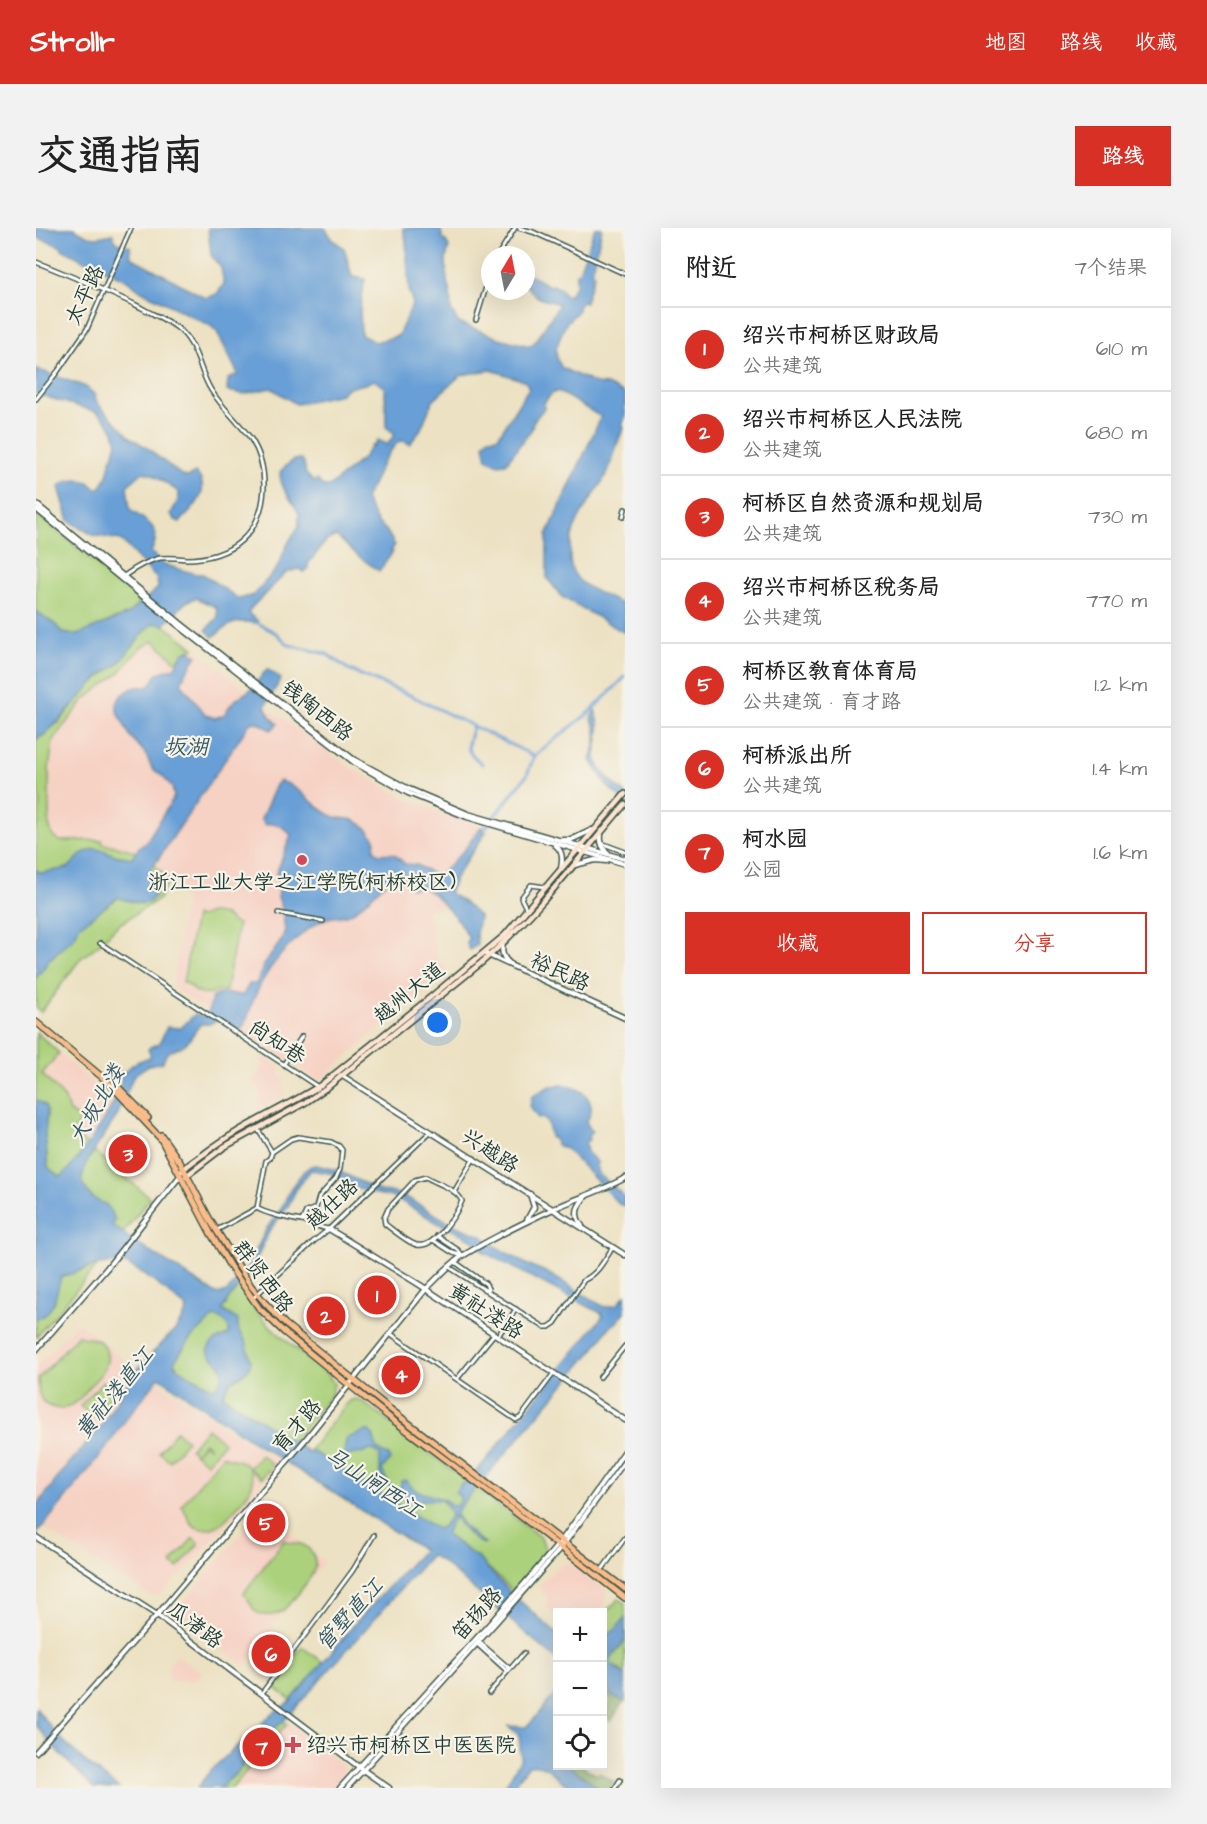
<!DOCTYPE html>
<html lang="zh">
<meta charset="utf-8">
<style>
:root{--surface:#fff;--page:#f2f2f2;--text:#222;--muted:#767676;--line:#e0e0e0;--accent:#d93025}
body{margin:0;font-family:"Architects Daughter","LXGW WenKai TC",sans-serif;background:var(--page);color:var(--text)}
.controls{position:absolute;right:18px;bottom:18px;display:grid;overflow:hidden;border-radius:0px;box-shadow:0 6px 24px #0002}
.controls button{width:54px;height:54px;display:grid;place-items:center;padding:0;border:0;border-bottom:2px solid var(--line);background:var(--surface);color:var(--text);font:30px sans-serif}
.compass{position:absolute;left:445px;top:18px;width:54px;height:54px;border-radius:50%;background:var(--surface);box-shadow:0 6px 24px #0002;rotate:10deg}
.you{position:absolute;left:402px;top:795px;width:21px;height:21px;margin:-15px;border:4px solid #fff;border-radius:50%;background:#1a73e8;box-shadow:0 0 0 9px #1a73e833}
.badge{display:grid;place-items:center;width:39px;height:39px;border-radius:50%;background:var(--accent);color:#fff;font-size:20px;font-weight:700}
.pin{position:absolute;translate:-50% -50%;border:3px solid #fff;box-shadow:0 2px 6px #0006}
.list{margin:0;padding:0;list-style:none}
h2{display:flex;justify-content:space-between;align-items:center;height:78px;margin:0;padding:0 24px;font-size:26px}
h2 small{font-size:20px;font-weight:400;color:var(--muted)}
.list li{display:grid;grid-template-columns:39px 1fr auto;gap:18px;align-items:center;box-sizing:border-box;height:84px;padding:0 24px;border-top:2px solid var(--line)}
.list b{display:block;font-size:22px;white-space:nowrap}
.list p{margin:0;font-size:20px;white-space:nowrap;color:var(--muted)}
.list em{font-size:20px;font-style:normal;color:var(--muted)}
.actions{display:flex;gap:12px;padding:18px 24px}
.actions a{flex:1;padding:14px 0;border:2px solid var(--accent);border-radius:0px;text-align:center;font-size:21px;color:var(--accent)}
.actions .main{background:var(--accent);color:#fff}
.icon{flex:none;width:33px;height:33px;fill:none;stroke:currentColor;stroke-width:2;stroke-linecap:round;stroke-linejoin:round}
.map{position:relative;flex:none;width:589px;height:1560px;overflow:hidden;border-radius:0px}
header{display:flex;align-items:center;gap:36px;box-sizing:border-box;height:84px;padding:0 30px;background:var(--accent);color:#fff}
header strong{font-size:28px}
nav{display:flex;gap:33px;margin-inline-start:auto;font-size:21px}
.intro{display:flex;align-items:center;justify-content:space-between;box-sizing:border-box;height:144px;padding:0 36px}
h1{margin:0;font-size:42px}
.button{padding:15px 27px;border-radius:0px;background:var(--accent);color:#fff;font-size:21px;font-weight:700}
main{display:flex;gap:36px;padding:0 36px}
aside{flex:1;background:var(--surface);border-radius:0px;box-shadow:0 6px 24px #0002}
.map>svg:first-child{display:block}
.built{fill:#f6d2c4}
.green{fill:#acd17b;stroke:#668758;stroke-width:1.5}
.forest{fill:#89b36b;stroke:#547850;stroke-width:1.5}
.water{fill:#689fd6;stroke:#446e85;stroke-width:1.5;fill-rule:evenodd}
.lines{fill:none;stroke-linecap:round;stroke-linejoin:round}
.canal{stroke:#689fd6;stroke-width:3}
.minor-casing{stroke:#3e5649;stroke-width:6}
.tertiary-casing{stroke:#3e5649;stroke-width:7}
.secondary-casing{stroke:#3e5649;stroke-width:8}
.primary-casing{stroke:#3e5649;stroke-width:8}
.minor{stroke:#fff;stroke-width:3}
.tertiary{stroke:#fff;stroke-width:4}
.secondary{stroke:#fde4d0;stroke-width:4.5}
.primary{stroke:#f9bc8a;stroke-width:5}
.poi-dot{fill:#d1495b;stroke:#f7f3e8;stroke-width:2}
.labels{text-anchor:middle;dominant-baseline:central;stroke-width:4.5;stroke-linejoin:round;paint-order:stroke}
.street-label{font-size:21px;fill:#1f3d34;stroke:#f7f3e8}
.poi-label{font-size:21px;fill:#1f3d34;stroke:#f7f3e8}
.water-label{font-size:22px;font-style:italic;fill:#355a65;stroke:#f7f3e8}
</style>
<header>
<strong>Strollr</strong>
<nav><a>地图</a><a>路线</a><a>收藏</a></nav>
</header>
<div class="intro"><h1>交通指南</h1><a class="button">路线</a></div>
<main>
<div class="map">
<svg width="589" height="1560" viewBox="0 0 589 1560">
<rect width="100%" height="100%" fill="#f7f3e8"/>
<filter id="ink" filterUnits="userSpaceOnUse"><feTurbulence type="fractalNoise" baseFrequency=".0167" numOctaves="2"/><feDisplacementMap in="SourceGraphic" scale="12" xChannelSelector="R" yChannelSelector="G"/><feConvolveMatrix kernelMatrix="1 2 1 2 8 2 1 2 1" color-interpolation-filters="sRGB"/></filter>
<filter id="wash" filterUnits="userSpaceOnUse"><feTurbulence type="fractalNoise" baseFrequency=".008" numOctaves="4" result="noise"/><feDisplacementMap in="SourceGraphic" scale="24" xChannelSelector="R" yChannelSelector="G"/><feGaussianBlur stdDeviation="1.35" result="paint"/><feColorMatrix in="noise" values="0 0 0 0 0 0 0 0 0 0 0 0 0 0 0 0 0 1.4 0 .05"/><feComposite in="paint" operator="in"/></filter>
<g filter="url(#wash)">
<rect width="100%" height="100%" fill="#ece1c2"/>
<!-- built -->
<g class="built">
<path d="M118,413L154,422L158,420L232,480L316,541L377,574L445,599L429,621L403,649L392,664L397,666L410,678L391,682L402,734H408L410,743L283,853L136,760L149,672L123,639L100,623L90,620L37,612L24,613L16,607L13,597V541L17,512L48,472L83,445L105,419Z"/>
<path d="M23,825L77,873L72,885L50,915L37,905L33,884L6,846Z"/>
<path d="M226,826L246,840L243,846L247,850V859L249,866L222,880L224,860L216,854L228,836L222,832Z"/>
<path d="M42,1094L100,1142L62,1203L30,1239L0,1279V1139Z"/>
<path d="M121,1153L202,1208L244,1233L174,1316L127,1365L122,1367H113L7,1300L68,1223L88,1194Z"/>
<path d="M211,1298L229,1312L238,1300L242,1303L246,1298L288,1334L236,1398L238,1400L209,1438L142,1386L144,1378Z"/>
<path d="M527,1336H535L572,1364L564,1382L556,1384H522L521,1389L511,1380V1370L502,1358L519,1341Z"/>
<path d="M141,1427L166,1445L164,1449L155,1453H133L132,1439Z"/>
<path d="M252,1495L308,1539V1547L296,1560H196Z"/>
</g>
<!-- green -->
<g class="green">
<path d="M0,285L104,372L102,376L92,386L71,394L56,402L41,407L26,405L20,397L0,383Z"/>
<path d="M118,395L128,397L158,420L148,424L141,434L118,413L105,419L83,445L48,472L17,512L13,541V597L16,607L24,613L66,612L67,616C96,619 116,629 132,653L123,671L82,697L61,718L45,730L5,784L0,779V750L14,731L39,708L43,698L82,670L105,676L96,630L79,627L66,622L58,621L32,640L5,645L0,642V598L3,595L4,571L0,553V513L5,506L24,494L40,473L65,447L80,438L105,406Z"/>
<path d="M174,685C183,685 192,687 197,695L202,696L190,763L183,762C172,770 160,767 152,756L147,755L159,688L164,689Z"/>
<path d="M0,804L23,825L6,846L29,871L33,884L44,891L37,905L114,970L87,1005L76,997L71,977L56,970L47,957L22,948L12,940L9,907L11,884L0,872Z"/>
<path d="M61,1038L0,1109V1045L25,1049Z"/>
<path d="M203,1058C222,1095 262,1121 293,1148L298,1156L295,1167L257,1214L175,1159L143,1141L138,1133L154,1111L190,1077L194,1069Z"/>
<path d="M42,1107C51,1114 60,1105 69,1120C72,1126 72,1132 70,1138C67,1145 60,1151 56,1156C50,1163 44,1172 36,1177C24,1184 6,1180 3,1165C2,1160 3,1155 2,1151Z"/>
<path d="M67,1153L79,1164L56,1189L44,1178Z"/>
<path d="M318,1171L324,1172L505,1310L510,1322L477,1363L443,1331L414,1309L274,1222L312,1174Z"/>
<path d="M171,1200L188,1214L171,1235L159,1226L168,1216L174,1220L168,1214L159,1225L154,1221Z"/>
<path d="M140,1203L151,1212L134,1233L123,1224Z"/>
<path d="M187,1227C195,1234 203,1228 213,1240L225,1227L237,1237L226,1250L213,1240C215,1244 217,1248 217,1254C215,1264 191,1293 181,1298C175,1301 169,1302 162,1300C151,1296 153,1285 145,1278Z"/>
<path d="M157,1310L163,1315L142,1340L135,1335Z"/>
<path d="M248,1312C257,1319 266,1310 276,1325C279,1330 280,1336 278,1342C275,1351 254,1377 246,1383C241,1386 235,1388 229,1387C213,1385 217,1373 207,1366Z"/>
<path d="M583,1371L589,1375V1447L582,1440L567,1433V1387Z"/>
<path d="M266,1419L287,1434L255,1472L237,1458Z"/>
<path d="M247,1494L251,1496L196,1560H184C190,1553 200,1548 205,1540C216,1522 230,1506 247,1494Z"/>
</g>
<!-- forest -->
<g class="forest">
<path d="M566,1461L576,1468L586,1472V1476L575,1493L570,1488L575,1470L567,1469Z"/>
<path d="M533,1538H546L561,1547L563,1545L578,1554L574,1560H563Z"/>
</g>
<!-- water -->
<g class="water">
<path d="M0,0H38L52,8L62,9L77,6C78,16 85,16 94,18L95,29L170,70L181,66L188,56L185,40L175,27L172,0H289L297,12L308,20L316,49L329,51L324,80L325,107L339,114L362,108L377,75L373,64L370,12L367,0H404L407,11L410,13L413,19L410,31L411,54L414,60L415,83C419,86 419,92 423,95L463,110L493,118L500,113L523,77C516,71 509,74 502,69C497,66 495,61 490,58V45L513,58L517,57L525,61L529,68L533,67L540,56V45L542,46L559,0H566L556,44L558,46L549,75L546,74L543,77L541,84L531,94L526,104L520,121L521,131L526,140L560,156L571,157L589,166V190L586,197L588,200C580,213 579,229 572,243C558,272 534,291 534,325C534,333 534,340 539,347C547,361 575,369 589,378V405L526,369L511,350V307L565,189L522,163L515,166L508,175V180L497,194L496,201L470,235L461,236L451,231L448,216L453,210L462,209L493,160L489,153L455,142L425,147L397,172L385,201L374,216L365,212L359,217L348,232L329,271L342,295L350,302L359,317L355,323L357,324L343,343L322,328L300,308L290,313L272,336V340L268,344L264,341L251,344L216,379L212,385L222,393L220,395C197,392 195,395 177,409L170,402L182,389L180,379L160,370L150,374L128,397L118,395C102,408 95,423 81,437C75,442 67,445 62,450C43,469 27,491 7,508L5,507L0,513V383L20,397L26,405L41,407L92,386L122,360L121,351L85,312L57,307L33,293L23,259C29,252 43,250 52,254C56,256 57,259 60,261L65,259L71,248L75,231L77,229L81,214L78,203L69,191L61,184L0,166V141L50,159L60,168L59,170L63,177L86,200L94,209L116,223L117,225L147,248L152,249L160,245C177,262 157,281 144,294L139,292L135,286L142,272L143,264L117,247L107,244L91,258L94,281C112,296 128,298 115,324L126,335L133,338L160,346H167L203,371L218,367L241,340L252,315L263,298V285L245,256L244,244C249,238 253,235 258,232L265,231L268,235L270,246L278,254L281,252L288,259H293L326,231L336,217L338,218L342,212L351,217L359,206L350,199L349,160L338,152L329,156L311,160L305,166L260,176L235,160L207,166L191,163L192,151L202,146L181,104L175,98L106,63L91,52L62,39L59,41L53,35L26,21L24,18L0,9Z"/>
<path d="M154,422L161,428L149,446L145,455L170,487L179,490L189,486C194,475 200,471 210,465C218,460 225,448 231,441L245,451L229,478L234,488L242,496L235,502L222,494L214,495L114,643L124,655C114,685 106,674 81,670L43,698L39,708L14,731L0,750V642L6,645L32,640L47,625L58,621L66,622L81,628L96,630L103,619L109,616L138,569L136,559L127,549L116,540L109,525L94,508L81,483V475L85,468L95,461L101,459H113L122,445L138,440L148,424Z"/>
<path d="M559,482C568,504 560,508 560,528C560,541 580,558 589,565V574L570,557L555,532C560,517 564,503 555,490Z"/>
<path d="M244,553C265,558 279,582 299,589C304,591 309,590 314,591C326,594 332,601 339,611L338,622L343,626C361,625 356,624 369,636L381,637L402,649L429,621L445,599L450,604L418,651V654L413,665L429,675L443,688L440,706L441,717L434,722L431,716L433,710L421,691L398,666L386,659L376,660L365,652L353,651C341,662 330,676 315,685C305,690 298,687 289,691C277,695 265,707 256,715C240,730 227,749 219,768C214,779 212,793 205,802L186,791L172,796H165C159,802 155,811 149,816C139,825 132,817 127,834L113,837L98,847L81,888L50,935L46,950L47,957L56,970L71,977L79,992L76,997L102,1016L180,1066L191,1064L211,1041L231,1000L245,981L255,960L268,943L275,938L280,937L300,942L344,963L357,964L368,968L416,996L446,1008L462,1020L492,1037L510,1044L568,1079L581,1077L589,1067V1084L581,1094L572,1101L558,1121L419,1285C426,1297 435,1308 449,1315L447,1316C433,1311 427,1300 418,1288L409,1306L443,1331L475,1365L521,1406V1432L406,1334L395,1327L247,1494L234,1503L207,1535L204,1541L184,1560H161L174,1543L237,1485L254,1474L322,1392L387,1322L212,1210L123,1149L88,1194L68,1223L0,1307V1279L30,1239L62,1203L100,1142L140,1101L150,1085L151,1080C138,1070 98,1035 85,1035C64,1034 44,1043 25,1049C20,1065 19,1086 0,1091V872L9,877L11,884L9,907L12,939L22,948H26C41,934 88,869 85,850L82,847L84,844H89C97,835 103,832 114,830V825L112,822L114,819L123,816L131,799L145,800L159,786L168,789L173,784L176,769L186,765L207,767L213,756H220L228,737L245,713L249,702L246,680L242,669L244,657L240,646L255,607C247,598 241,594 229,597L225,591L240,557ZM275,942L298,946L320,959L336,965L356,969L365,973L402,995L436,1011L449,1025L565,1085L567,1088L446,1237L431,1254L425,1256L419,1264L425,1270L420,1278H417C402,1265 394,1270 380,1262C376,1260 373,1255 369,1252L365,1253L364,1263C356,1261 348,1250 346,1241L354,1232L353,1228L341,1221L337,1207L332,1202L311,1210C306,1222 312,1232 299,1238L274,1222L272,1224L186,1167L194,1154L207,1146L213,1140L215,1133L210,1113L202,1102V1092L186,1082L194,1069L214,1045L234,1002L252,978L262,958ZM178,1089C187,1091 194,1096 193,1106C188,1109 180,1111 176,1115C160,1132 204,1132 178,1161L143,1141L138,1134L154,1111ZM335,1222L339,1223L344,1227V1247L355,1262L369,1272H404C410,1275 413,1279 415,1287L407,1298L401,1301L307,1243L306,1238L313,1227L327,1225Z"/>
<path d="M528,857C547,860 564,875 550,894L556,904L552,908L553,912L549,915L551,924L561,934L562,945L589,969V978L583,976L530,921L521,917L518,911L514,909C513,900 513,889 502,890L494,879L496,868L514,858Z"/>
<path d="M589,1390V1412L575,1431V1436L589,1447V1474L576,1468L572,1461L567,1460L566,1419L569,1410L567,1409L566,1405L572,1407L580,1401Z"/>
<path d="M521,1464C522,1471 524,1482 522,1489C518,1502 508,1512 521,1524L522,1538H533L563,1560C554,1560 541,1560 534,1559C518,1550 514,1534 493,1537L476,1560H468L485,1530L483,1507L472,1498L491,1499Z"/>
<path d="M0,1480C20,1509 54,1540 83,1560H58L23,1525L0,1497Z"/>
</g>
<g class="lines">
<!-- canal -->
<g class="canal">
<path d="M218,393L240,405L253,417L291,426L313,442L376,468L498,528"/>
<path d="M437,498C431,520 427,520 446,536"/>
<path d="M446,604L491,547L498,528L553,485L589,449"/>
</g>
</g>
</g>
<g filter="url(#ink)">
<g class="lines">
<!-- minor casing -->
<g class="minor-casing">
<g id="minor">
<path d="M483,0L497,4L589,46"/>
<path d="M462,27L479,0"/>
<path d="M0,34C35,48 70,62 104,79C116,86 129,91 140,99C162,115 162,141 175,162C186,180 203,194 215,211C234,240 233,288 206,312C192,325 171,331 151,331C142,330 133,329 124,330C111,333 99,340 88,348"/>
<path d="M440,92L454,46"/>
<path d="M0,171L22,143L51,101L95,0"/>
<path d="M587,289L589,281"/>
<path d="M565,615L589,624"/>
<path d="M491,682L485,670L495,657L509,659"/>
<path d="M242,685L287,693"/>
<path d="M64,715L282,859"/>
<path d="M248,836L266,808"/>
<path d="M221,900L236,924"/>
<path d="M262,909L295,914L303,918L306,922L304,941L300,950L283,969L280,980L270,984L266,993C257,992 227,985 221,980L230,933L234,930L236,924L255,911Z"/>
<path d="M390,949C401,956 420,960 426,973C420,986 399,1021 381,1017C372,1015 357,1002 349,996L348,990L352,981L379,952Z"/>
<path d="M418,964L438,930"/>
<path d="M266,993C275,995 284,1000 292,1001"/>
<path d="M181,1002L221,980"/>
<path d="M397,1012L417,1025L427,1028L422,1022L401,1008"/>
<path d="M413,1039L449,1062L452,1061L450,1056L419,1034"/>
<path d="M452,1061V1064L508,1099H513L519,1095L548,1052C562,1046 569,1031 577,1019"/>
<path d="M216,1071L277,1014L293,1001L394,904"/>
<path d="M355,1106L480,1192L485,1189L518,1145"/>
<path d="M462,1108L480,1081"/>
<path d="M564,1149L589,1118"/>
<path d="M421,1151L458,1106"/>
<path d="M565,1343L589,1310"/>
<path d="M443,1414L474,1441"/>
<path d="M441,1416L471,1443"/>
<path d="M226,1465L317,1342L338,1307"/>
<path d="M453,1465L488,1425"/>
<path d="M579,1560L584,1552"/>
</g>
</g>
<!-- tertiary casing -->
<g class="tertiary-casing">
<g id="tertiary">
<path d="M0,276L144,395L317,531L373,561L432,586L589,631"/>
<path d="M0,281L143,398L319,535L372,565L431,589L589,636"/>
<path d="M565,605C564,613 565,620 572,625"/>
<path d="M527,612H535L556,602"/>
<path d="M519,617C527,623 527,631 525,640"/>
<path d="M539,637L559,632L570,633"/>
<path d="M467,715C465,725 467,730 474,736"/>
<path d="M448,725L589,790"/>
<path d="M305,847L589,1027"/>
<path d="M491,992L498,979L494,966"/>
<path d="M546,998C537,986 541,978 550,968"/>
<path d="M293,1001L384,1057L589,1192"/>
<path d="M0,1122L71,1040L144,948"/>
<path d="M0,1309L121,1387L327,1542L353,1560"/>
<path d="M0,1524L121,1387L269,1212L390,1061C402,1050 413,1036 428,1027C456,1010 487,995 517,981C541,970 566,963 589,950"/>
<path d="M304,1560L457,1392L526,1312L589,1223"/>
<path d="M311,1560L462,1392L525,1320L589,1233"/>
</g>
</g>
<!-- secondary casing -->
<g class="secondary-casing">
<g id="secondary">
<path d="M146,943C152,936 161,931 168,926C204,898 247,881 285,857L396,768L469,707L589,566"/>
<path d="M150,948L188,919L270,874L293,858L445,735C499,688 543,630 589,576"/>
</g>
</g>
<!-- primary casing -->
<g class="primary-casing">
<g id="primary">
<path d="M0,794L72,854L125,911L174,1004L195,1040L223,1080L249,1105L353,1189L495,1296L589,1370"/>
<path d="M83,860L112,890"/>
<path d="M125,907L144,934L174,992L215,1058L229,1075L249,1096L354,1181L589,1361"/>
</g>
</g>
<!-- minor -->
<use href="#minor" class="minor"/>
<!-- tertiary -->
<use href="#tertiary" class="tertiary"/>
<!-- secondary -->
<use href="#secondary" class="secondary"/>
<!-- primary -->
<use href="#primary" class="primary"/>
</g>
</g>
<!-- markers -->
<g class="poi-dot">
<circle cx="266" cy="632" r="6"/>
<path d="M254 1508h6v6h6v6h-6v6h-6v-6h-6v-6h6z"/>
</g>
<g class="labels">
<!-- street labels -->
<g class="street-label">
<text transform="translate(49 67) rotate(-65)">太平路</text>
<text transform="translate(281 483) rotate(38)">钱陶西路</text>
<text transform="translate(524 744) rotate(25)">裕民路</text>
<text transform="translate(373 765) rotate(-39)">越州大道</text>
<text transform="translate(241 814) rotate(33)">尚知巷</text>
<text transform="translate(454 923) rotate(33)">兴越路</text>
<text transform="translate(296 976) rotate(-43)">越仕路</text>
<text transform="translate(227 1049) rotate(53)">群贤西路</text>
<text transform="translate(450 1083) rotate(33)">黄社溇路</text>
<text transform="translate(261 1198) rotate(-50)">育才路</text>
<text transform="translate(441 1386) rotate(-48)">笛扬路</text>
<text transform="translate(159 1397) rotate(37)">瓜渚路</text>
</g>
<!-- poi labels -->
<g class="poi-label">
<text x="266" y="654">浙江工业大学之江学院(柯桥校区)</text>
<text x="270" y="1517" text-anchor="start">绍兴市柯桥区中医医院</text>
</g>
<!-- water labels -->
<g class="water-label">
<text x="150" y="519">坂湖</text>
<text transform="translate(61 877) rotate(-60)">大坂北溇</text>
<text transform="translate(79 1165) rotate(-51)">黄社溇直江</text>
<text transform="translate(337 1255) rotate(33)">马山闸西江</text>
<text transform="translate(314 1387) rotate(-48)">管墅直江</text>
</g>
</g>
</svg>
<div class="controls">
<button>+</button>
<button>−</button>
<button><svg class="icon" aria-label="locate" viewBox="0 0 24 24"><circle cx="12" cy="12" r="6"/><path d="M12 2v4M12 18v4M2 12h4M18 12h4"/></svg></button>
</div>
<svg class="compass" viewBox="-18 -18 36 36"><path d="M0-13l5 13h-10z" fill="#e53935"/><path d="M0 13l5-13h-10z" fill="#767676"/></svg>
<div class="you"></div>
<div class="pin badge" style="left:341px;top:1067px">1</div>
<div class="pin badge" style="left:290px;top:1088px">2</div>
<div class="pin badge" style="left:92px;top:926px">3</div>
<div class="pin badge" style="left:365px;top:1147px">4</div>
<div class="pin badge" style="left:230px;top:1295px">5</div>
<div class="pin badge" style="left:235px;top:1426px">6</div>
<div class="pin badge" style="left:226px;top:1519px">7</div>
</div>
<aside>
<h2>附近<small>7个结果</small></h2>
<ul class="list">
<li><span class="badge">1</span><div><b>绍兴市柯桥区财政局</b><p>公共建筑</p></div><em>610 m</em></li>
<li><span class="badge">2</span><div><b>绍兴市柯桥区人民法院</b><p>公共建筑</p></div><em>680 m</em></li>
<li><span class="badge">3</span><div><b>柯桥区自然资源和规划局</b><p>公共建筑</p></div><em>730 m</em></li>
<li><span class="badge">4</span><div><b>绍兴市柯桥区税务局</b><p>公共建筑</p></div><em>770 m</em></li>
<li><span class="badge">5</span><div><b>柯桥区教育体育局</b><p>公共建筑 · 育才路</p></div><em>1.2 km</em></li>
<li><span class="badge">6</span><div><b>柯桥派出所</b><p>公共建筑</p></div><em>1.4 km</em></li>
<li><span class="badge">7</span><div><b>柯水园</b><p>公园</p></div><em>1.6 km</em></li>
</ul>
<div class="actions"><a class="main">收藏</a><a>分享</a></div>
</aside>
</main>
